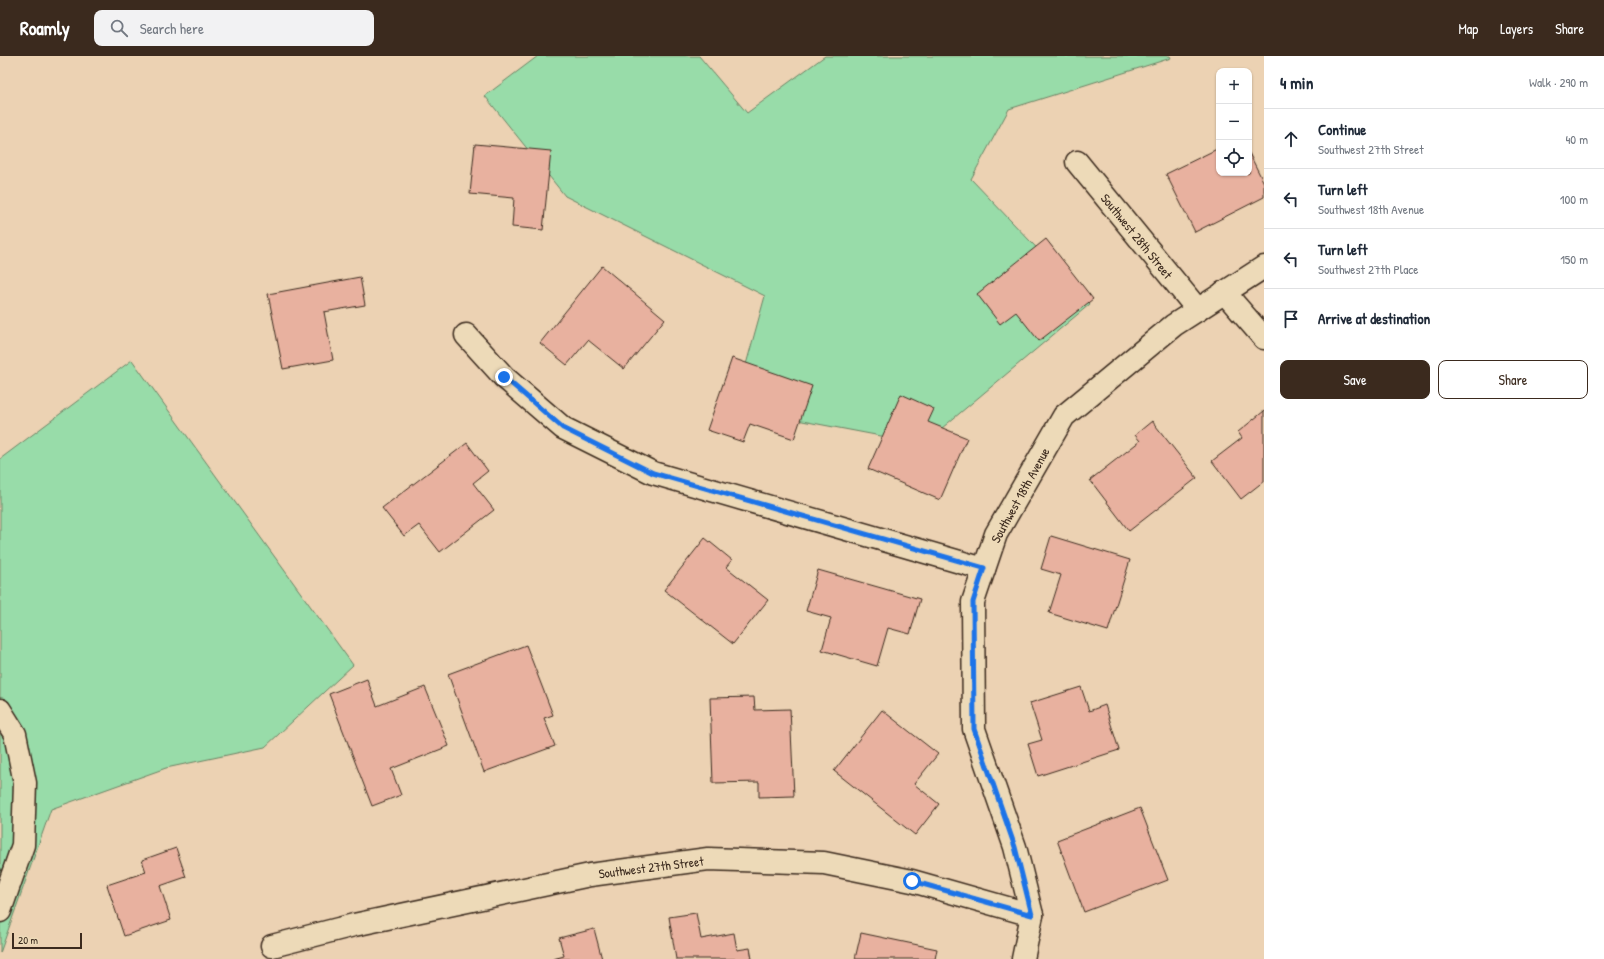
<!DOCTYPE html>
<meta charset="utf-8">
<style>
:root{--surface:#fff;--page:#f2f2f3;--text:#1f2937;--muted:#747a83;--line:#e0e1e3;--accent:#3b2a1e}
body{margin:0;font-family:"Patrick Hand",sans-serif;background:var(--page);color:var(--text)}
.controls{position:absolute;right:12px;top:12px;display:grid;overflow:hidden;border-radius:8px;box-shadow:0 1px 3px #0004}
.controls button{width:36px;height:36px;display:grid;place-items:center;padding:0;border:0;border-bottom:1px solid var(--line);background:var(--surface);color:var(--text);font:20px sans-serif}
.scale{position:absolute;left:12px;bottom:10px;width:70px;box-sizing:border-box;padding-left:4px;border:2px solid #3b2a1e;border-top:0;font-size:11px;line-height:14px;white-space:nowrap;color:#3b2a1e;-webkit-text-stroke:3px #eddab8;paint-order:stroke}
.stop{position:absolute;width:12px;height:12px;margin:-9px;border:3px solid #1a73e8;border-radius:50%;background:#fff}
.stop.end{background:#1a73e8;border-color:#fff;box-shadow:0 1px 4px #0008}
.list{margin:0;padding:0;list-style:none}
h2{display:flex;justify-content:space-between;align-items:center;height:52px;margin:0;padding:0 16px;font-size:17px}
h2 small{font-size:13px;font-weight:400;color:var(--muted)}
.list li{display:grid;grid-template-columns:26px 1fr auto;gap:12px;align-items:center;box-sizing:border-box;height:60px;padding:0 16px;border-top:1px solid var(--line)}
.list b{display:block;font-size:15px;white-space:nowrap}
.list p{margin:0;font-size:13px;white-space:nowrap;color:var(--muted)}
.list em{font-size:13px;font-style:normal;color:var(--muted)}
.actions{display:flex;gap:8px;padding:12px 16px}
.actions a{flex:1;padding:9px 0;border:1px solid var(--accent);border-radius:8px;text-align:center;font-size:14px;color:var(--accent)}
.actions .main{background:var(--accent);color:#fff}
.icon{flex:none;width:22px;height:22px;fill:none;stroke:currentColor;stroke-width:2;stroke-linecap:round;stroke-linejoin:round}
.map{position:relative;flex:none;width:1264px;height:903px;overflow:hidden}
header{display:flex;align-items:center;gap:24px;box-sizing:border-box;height:56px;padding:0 20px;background:var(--accent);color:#fff}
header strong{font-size:19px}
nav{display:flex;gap:22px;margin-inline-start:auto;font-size:14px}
.search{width:280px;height:36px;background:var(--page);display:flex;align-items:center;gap:10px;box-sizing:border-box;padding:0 14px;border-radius:8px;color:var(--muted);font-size:15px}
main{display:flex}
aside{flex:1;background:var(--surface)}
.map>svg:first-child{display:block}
.green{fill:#98dca9;stroke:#6a8364}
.building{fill:#e8b19f;stroke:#3b2a1e}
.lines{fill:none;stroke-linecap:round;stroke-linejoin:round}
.minor-casing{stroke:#3b2a1e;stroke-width:25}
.minor{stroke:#eddab8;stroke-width:22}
.route{stroke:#1a73e8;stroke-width:5}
.labels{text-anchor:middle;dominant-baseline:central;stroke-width:3;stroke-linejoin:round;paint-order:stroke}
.street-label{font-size:13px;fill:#3b2a1e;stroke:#eddab8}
</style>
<header>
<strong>Roamly</strong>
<div class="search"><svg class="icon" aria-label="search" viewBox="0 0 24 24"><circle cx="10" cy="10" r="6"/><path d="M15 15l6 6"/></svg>Search here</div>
<nav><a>Map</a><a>Layers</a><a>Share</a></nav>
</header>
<main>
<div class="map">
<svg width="1264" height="903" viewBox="0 0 1264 903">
<rect width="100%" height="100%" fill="#ecd2b3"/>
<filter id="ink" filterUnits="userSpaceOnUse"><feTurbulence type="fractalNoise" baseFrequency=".025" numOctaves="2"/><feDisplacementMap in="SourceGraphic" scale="8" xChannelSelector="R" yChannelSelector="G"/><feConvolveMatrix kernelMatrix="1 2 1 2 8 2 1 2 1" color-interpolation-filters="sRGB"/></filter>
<g filter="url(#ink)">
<!-- green -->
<g class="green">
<path d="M538,0H699L747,57L825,0H1170L1171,2L1009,53L971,123L1090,248L923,388L734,352L765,240L565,140L485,40Z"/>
<path d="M132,304L353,609L265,691L166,712L51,753L0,897V403Z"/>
</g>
<!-- building -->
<g class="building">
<path d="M475,88L551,95L543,174L512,171L514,142L470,138Z"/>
<path d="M1219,92V117H1249V97L1264,127V141L1195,176L1166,118Z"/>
<path d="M1046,183L1093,243L1039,285L1016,256L1000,268L977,238Z"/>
<path d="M602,210L665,263L624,313L588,284L567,309L540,287Z"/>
<path d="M360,221L365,249L324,256L333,304L283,313L268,238Z"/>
<path d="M732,302L812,330L794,383L750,368L743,386L707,374Z"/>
<path d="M901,338L934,353L928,366L967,382L940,444L868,413Z"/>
<path d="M1264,355V425L1241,443L1212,405L1242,382L1238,376Z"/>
<path d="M1152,365L1197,422L1129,475L1090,424L1140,385L1135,379Z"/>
<path d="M467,387L488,415L473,427L494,454L440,496L419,469L404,480L382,452Z"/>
<path d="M1051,480L1130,504L1108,575L1049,557L1061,519L1041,513Z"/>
<path d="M705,482L732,504L726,511L768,544L733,588L664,534Z"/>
<path d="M818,514L920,543L910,578L888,572L877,610L822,594L831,562L806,555Z"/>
<path d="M526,589L553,659L544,662L555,690L484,716L448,618Z"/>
<path d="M367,623L377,650L425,631L449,690L391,713L401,739L372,750L329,638Z"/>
<path d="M1081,631L1089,655L1105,649L1119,694L1038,720L1028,688L1042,684L1030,647Z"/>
<path d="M754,641L755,654L790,653L794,740L759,741V726L713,727L710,642Z"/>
<path d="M882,654L938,698L914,728L939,748L915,779L834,715Z"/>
<path d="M1140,752L1168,824L1084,856L1057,784Z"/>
<path d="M176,792L186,821L160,830L171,864L124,880L107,829L146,816L142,804Z"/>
<path d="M696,857L701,883L734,877L737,894L750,892L752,903H676L669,861Z"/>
<path d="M594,873L602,903H553L564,900L559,882Z"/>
<path d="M861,877L937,893L935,903H855Z"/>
</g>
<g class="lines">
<!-- minor casing -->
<g class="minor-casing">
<g id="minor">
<path d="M1077,106L1198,254"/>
<path d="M1224,236L1264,282"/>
<path d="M466,279L504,321L563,372L653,417L984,513"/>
<path d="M0,654L15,678L25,727L23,789L0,855"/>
<path d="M272,890L354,869L590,819L708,803L824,807L912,825L1032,859"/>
<path d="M1023,903L1032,859L1015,791L974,673L973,546L996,478L1064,360L1174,269L1264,211"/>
</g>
</g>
<!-- minor -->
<use href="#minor" class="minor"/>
</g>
</g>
<g class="lines" filter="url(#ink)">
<!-- route -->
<path class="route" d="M504,321L563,372L653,417L984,512L973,546L974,673L1015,791L1032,859L912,825"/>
</g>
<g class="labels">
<!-- street labels -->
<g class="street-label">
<text transform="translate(1137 180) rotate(51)">Southwest 28th Street</text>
<text transform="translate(1020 439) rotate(-61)">Southwest 18th Avenue</text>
<text transform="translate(651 811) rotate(-7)">Southwest 27th Street</text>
</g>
</g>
</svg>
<div class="controls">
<button>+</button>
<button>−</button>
<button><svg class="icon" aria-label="locate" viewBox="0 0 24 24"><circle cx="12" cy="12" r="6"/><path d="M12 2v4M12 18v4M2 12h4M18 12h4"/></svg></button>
</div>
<div class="scale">20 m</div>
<div class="stop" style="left:912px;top:825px"></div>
<div class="stop end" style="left:504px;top:321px"></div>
</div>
<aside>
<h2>4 min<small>Walk · 290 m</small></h2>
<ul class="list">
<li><svg class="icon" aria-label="ahead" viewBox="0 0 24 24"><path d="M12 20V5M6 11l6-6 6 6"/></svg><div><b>Continue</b><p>Southwest 27th Street</p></div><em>40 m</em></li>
<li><svg class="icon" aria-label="left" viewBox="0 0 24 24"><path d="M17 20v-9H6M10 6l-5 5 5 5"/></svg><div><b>Turn left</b><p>Southwest 18th Avenue</p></div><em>100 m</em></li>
<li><svg class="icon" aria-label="left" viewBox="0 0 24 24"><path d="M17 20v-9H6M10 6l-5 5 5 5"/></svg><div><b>Turn left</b><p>Southwest 27th Place</p></div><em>150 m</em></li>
<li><svg class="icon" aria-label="arrive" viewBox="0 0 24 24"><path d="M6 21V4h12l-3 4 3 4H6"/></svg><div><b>Arrive at destination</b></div></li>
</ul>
<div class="actions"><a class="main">Save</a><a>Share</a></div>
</aside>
</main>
